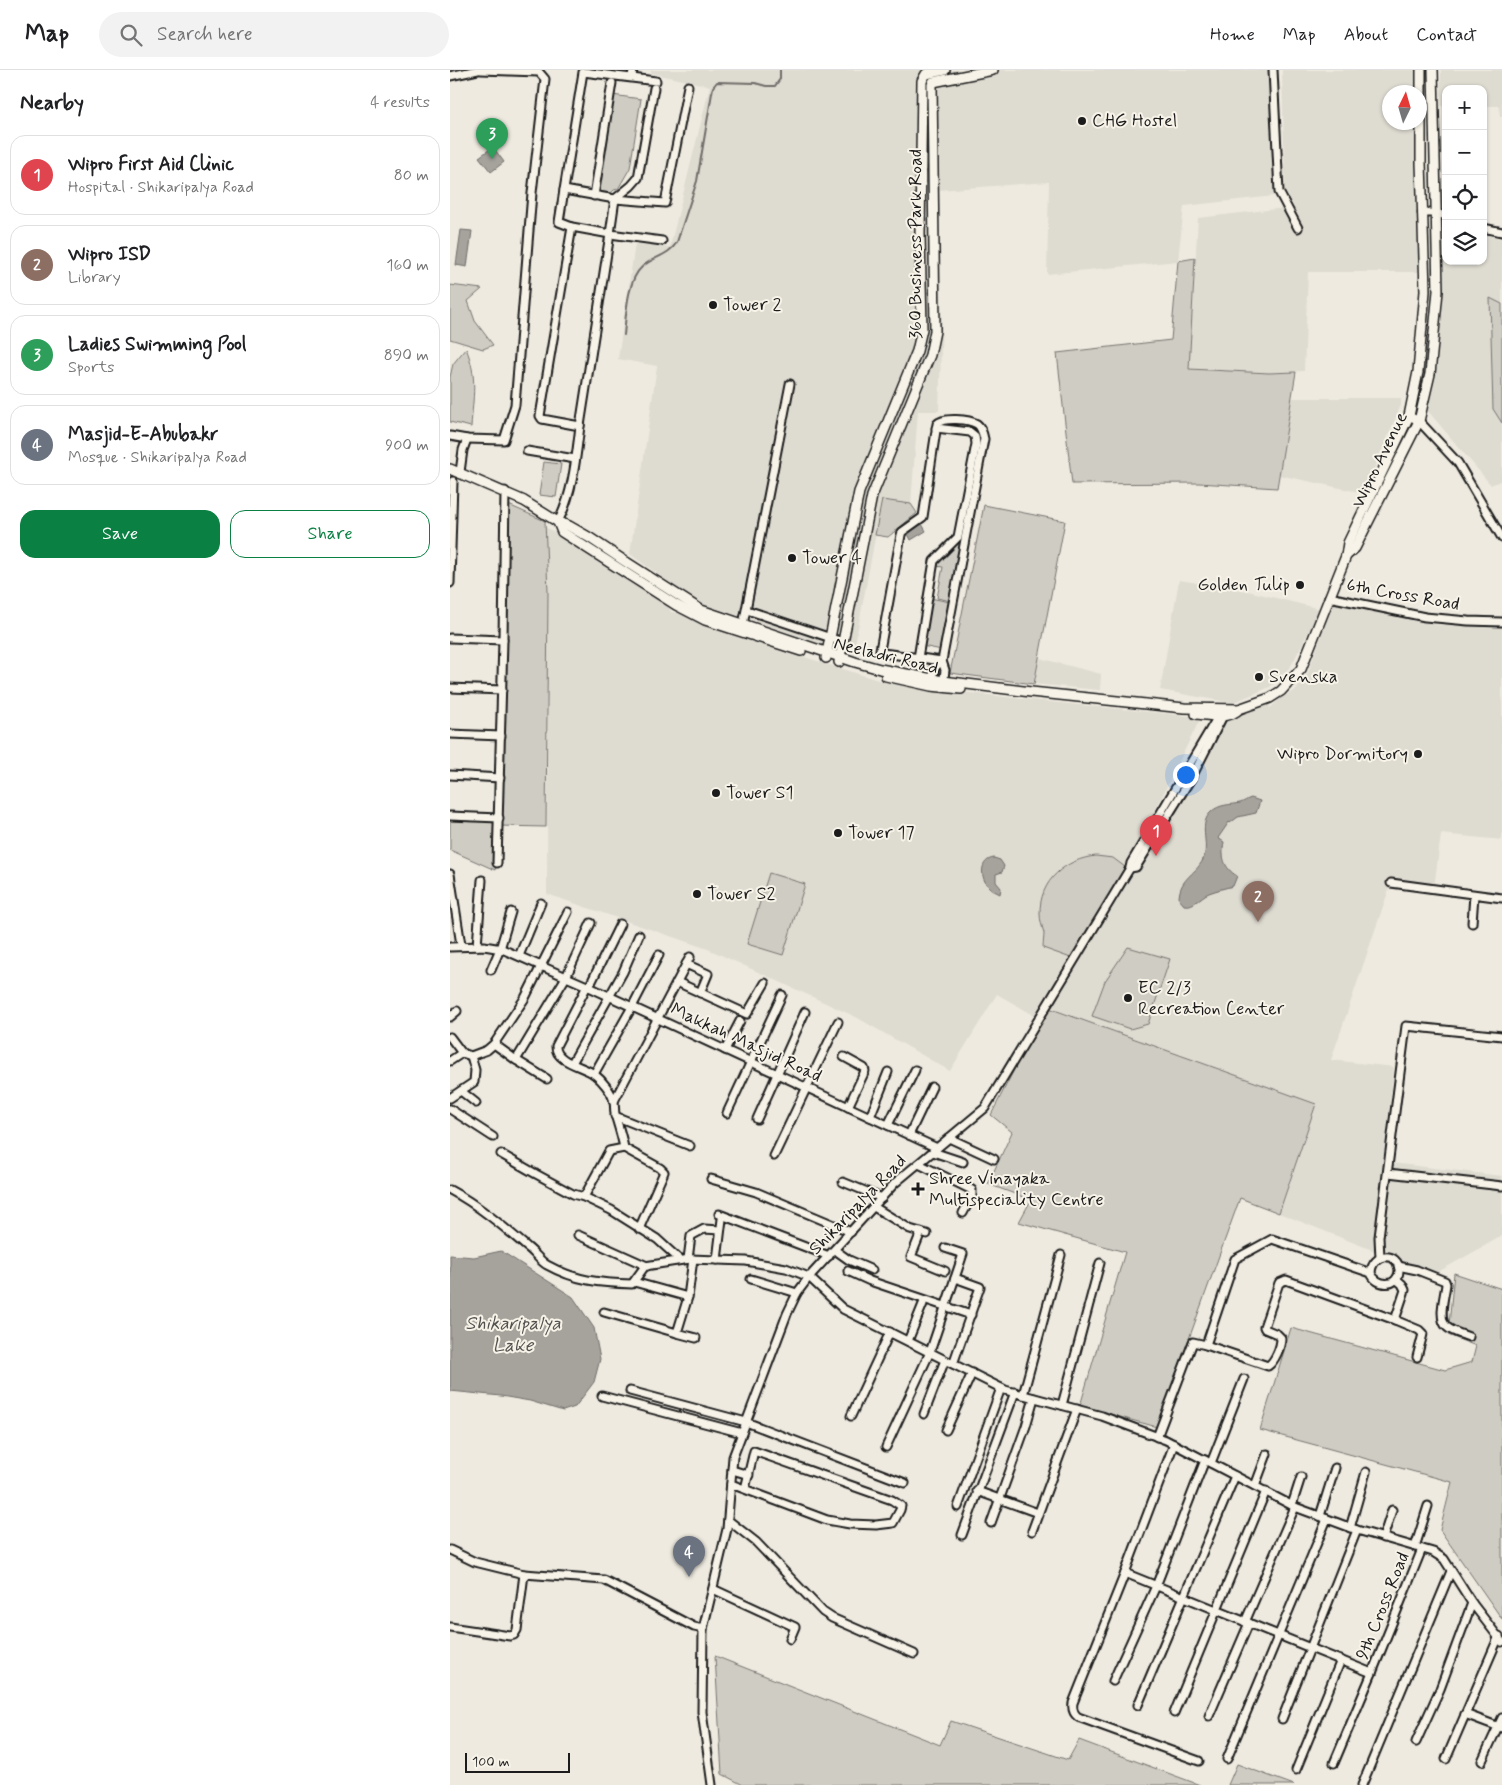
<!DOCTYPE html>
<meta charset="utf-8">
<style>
:root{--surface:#fff;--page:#f2f2f2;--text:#202124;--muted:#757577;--line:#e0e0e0;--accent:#0b8043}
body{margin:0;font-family:Mynerve,sans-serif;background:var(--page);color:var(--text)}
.controls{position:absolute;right:15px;top:15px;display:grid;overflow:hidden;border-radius:10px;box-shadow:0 1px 4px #0004}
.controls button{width:45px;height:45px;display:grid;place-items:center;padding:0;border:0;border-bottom:1px solid var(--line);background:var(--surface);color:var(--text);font:25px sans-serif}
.compass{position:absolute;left:932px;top:15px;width:45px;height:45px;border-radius:50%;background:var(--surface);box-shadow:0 1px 4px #0004;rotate:5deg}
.scale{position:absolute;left:15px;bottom:12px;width:105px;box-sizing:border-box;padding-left:5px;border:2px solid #1c1c1c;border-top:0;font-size:14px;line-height:18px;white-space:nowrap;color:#1c1c1c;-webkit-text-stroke:4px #f7f3e8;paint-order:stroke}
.you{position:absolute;left:735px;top:704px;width:18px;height:18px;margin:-12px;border:4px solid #fff;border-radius:50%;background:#1a73e8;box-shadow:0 0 0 8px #1a73e833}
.badge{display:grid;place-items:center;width:32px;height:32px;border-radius:50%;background:var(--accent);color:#fff;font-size:16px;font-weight:700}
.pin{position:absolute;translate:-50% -41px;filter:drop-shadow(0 1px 2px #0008)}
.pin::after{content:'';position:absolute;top:26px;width:18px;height:15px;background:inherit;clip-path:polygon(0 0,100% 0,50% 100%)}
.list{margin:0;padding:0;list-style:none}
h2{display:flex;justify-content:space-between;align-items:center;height:65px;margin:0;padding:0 20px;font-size:21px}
h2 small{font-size:16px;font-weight:400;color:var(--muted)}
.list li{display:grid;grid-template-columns:32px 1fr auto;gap:15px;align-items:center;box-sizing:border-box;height:80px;margin:0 10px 10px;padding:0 10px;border:1px solid var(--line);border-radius:15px}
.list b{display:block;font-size:19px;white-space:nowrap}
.list p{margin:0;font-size:16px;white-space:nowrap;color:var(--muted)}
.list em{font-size:16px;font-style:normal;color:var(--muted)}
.actions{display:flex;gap:10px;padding:15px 20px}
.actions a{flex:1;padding:11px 0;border:1px solid var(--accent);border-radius:15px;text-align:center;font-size:18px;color:var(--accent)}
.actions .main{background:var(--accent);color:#fff}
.icon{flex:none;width:28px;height:28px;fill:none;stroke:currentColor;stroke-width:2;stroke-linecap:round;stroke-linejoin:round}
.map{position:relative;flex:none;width:1052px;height:1715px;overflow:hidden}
header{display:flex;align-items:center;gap:30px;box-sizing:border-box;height:70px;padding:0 25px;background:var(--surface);border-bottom:1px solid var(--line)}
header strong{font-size:24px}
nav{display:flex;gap:28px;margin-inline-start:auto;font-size:18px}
.search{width:350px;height:45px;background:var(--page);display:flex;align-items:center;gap:12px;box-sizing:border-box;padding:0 18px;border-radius:28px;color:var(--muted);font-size:19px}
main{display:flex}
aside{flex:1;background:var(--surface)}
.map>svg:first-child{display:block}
.built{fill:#dedbd1}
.green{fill:#cfccc3;stroke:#767470}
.water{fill:#a6a39d;stroke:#6f6d69}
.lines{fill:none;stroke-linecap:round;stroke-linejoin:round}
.stream{stroke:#6f6d69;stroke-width:2}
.minor-casing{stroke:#1c1c1c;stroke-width:11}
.major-casing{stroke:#1c1c1c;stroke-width:12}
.minor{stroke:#f7f3e8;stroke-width:7}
.major{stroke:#f7f3e8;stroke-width:9}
.poi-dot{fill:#1c1c1c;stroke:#f7f3e8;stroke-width:2}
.labels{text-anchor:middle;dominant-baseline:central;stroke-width:4;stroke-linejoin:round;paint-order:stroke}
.poi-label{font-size:18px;fill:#1c1c1c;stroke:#f7f3e8;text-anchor:start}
.street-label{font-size:18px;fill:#1c1c1c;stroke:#f7f3e8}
.water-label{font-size:19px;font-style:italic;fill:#535250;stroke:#f7f3e8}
</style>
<header>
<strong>Map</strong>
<div class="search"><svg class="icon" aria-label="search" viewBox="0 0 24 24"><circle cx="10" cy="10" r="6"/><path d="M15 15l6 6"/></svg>Search here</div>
<nav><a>Home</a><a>Map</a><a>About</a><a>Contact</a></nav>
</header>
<main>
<aside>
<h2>Nearby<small>4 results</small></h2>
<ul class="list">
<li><span class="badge" style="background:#e0444e">1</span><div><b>Wipro First Aid Clinic</b><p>Hospital · Shikaripalya Road</p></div><em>80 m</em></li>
<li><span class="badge" style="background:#8d6e63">2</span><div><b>Wipro ISD</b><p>Library</p></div><em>160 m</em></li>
<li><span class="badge" style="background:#2e9e5b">3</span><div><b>Ladies Swimming Pool</b><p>Sports</p></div><em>890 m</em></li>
<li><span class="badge" style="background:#6b7280">4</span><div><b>Masjid-E-Abubakr</b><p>Mosque · Shikaripalya Road</p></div><em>900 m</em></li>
</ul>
<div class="actions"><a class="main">Save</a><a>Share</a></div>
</aside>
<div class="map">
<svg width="1052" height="1715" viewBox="0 0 1052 1715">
<rect width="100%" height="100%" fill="#eeeae0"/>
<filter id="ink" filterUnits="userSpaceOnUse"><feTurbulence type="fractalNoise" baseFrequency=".02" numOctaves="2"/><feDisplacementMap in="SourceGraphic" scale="10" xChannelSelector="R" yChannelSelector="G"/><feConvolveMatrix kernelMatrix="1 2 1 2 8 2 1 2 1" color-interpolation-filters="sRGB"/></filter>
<g filter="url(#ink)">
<!-- built -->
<g class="built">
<path d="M201,0H818L824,126L734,136L728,191L597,204L599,112L489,120L492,249L489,341H468L461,434L432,431L403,585L247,532L180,484L207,296L168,289L185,174L220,177L260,16L201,3Z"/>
<path d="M832,0H965V22H939V52L965,53V90L970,202H858L854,301L819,303L739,299L748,148L844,137L835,121Z"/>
<path d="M991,0H1052V47H1050L1049,36H1033V19H996V36H991Z"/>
<path d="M993,152L996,153V191H1033V164L1052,169V410L1041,415L977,340L985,309L992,229Z"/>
<path d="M842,328H951V335L914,423L829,405Z"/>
<path d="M95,457L112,466L217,534L221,542L230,544L253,555L428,610L467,617L610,633L751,647L695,761L774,640L817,624L820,638L830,629L847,619L857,605L883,533L987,555L1052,556V770L991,764L984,818L941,813L881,990L944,997L933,1092L1052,1106V1166L988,1202L965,1197L829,1143L866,1034L596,937L589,948L547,924L500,1001L406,947L258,879L97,824L98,522Z"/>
<path d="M729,510L802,522L870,539L841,596L820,617L782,633L710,620Z"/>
<path d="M589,588L651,604L650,620L584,614Z"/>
</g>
<!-- green -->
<g class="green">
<path d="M162,25L191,29L180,98L168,119L164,120L161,123L147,121Z"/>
<path d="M745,188L739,299L819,303L846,302L827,418L749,413L622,414L607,283L721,270L728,191Z"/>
<path d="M0,215L32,219L18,231L25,251L43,275L33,279L0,269Z"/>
<path d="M1040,228L1052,234V353L1043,339Z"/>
<path d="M16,278C28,308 23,326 21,357L0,352V307L3,294Z"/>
<path d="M94,392L111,394L106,427L89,425Z"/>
<path d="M432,430L461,434L467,443L438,467L425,465Z"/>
<path d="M54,433L95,451L98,522L96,757L49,756L47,793L45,800L0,780V746L49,748Z"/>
<path d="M534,435L615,451L584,614L500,603Z"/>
<path d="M512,468L501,531L487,528L493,497L486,496Z"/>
<path d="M480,528L500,532L492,580L472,576Z"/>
<path d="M646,786L663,788L679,800L624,891L618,887L593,878C593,873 594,867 594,863C592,856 590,850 590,844C589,810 616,789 646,786Z"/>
<path d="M319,803L355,814L333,885L297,874Z"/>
<path d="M678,877L720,889L698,954L680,959L642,946L655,911Z"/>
<path d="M596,937L866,1034L829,1143L790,1128L707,1357L630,1336L675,1182L569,1152L581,1130L538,1114L562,1062L541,1045Z"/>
<path d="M1004,1203L1052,1219V1549L990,1460L1002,1412L810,1360L841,1258L995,1300L1022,1292L1026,1276L998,1265Z"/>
<path d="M265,1586L490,1675L501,1651L618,1690L629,1670L750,1715H293L272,1704Z"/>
<path d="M787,1694L844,1715H778Z"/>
</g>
<!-- water -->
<g class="water">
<path d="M43,77L54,92L41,102L29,87Z"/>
<path d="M11,160L22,161L17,197L6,195Z"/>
<path d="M472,454L476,461L461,470L457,462Z"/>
<path d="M801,728L810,731L806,743L788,747L780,753L779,752L768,768L774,772C771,787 774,798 787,806L783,816C775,818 767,820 759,823C749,827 745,837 734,835L729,829C729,807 748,804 754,787C759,772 748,754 761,742C769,734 780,735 790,733C794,732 797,729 801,728Z"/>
<path d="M544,788L550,790L554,796L552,802L546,804V812L551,818L550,824C546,822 542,820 539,817C530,808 529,790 544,788Z"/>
<path d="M51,1181L123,1227L144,1258L150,1289L144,1312L125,1337L113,1341L80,1331L51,1326L0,1321V1185L24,1187Z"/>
</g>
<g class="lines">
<!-- stream -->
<path class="stream" d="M174,265C176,246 177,210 192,197C202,187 219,186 227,172L247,111L263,17L267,12L305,13L316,16H325L330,9V0"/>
<!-- minor casing -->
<g class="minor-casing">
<g id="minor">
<path d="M823,0L829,122L848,158"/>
<path d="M0,6L28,0"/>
<path d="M182,7L183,0"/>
<path d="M204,18L188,108L181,116L165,129L215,133L238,16"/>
<path d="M114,120L133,2L206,11"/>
<path d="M144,126L162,13"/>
<path d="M972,143H986L996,146"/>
<path d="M1033,158L1052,162"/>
<path d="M959,346L969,351L1008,393L1052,468"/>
<path d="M130,356L160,164L212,171"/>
<path d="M0,366L17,369L54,370L65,335L82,123L95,9L89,2L31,0"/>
<path d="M77,381L125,389"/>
<path d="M10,402L13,380L17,369"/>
<path d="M108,452C123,423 126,388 130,356L92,349L90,346L122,157L109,152L114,120L165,129L160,164L122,157"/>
<path d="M0,513L3,411"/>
<path d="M879,527L975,547L1018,551L1052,552"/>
<path d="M297,540L393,572"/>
<path d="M293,555L340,314"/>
<path d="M0,568L53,570"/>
<path d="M468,588L484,491L508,467L526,374L525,366L520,362L486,358"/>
<path d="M492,591L433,583L430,580L451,465L452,462L473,447L487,354C493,347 519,349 527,354C531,357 533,364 534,369L492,591L495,600L493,616"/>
<path d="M482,612L484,598L492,591"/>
<path d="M0,618L52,620"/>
<path d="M0,664L51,666"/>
<path d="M0,705L50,708"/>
<path d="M0,746L49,748"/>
<path d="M47,793L53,570L55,421"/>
<path d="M680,798L686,797L742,707L775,642"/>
<path d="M0,804L11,875"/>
<path d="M941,813L1052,828"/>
<path d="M1022,853L1024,825"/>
<path d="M27,876L32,810"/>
<path d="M0,877L34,876L52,879L137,916L487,1078"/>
<path d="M69,886L91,833"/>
<path d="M236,894L258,904L250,923"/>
<path d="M41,900L50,879L61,842"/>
<path d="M227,912L297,944L315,913"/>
<path d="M137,916L106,976C105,992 133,996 144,1004C152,1010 162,1022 164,1032C165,1037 164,1043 166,1048C169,1058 172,1067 174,1078L210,1098L214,1102L189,1159"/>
<path d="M139,917L170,854"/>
<path d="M0,947L7,941"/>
<path d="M0,967L12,983L21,986L37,980L44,974L75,928L118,842"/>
<path d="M44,974L66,990L97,1009"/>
<path d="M275,980L290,951"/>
<path d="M394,987L414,998L415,1001L398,1037"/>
<path d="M66,990L116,907L141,853"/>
<path d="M0,991L12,983"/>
<path d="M122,993L173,902L189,865"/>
<path d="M144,1004L182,937L209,885"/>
<path d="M11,1021L26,1033"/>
<path d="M0,1028L24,1012L25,1000L21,986"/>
<path d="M164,1031L240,887"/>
<path d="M0,1039L43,1067"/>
<path d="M277,1043L332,925"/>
<path d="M165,1046L240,1076"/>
<path d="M420,1047L438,1002"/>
<path d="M307,1049L355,942"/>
<path d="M438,1055L465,1000"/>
<path d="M459,1065L482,1017"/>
<path d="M499,1068L544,1089"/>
<path d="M483,1082L513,1092"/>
<path d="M51,1084L86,1104L123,1124L134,1127L161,1140L207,1169L230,1190"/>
<path d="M324,1086L388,952"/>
<path d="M469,1094L522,1120V1126L513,1143"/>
<path d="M938,1103L1052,1116"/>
<path d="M261,1109L306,1122L401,1162"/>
<path d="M393,1112L432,1128"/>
<path d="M0,1120C28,1135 53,1156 77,1177C84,1182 90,1191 97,1195C126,1211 150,1213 182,1214L195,1196L240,1189L296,1191L336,1198L359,1207L393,1239L555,1320L652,1346L716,1370L845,1437L907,1460L983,1482L994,1489L1022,1533L1052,1572"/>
<path d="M134,1127L159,1081L174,1078"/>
<path d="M424,1137L460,1159L477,1164"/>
<path d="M269,1144L379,1186"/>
<path d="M471,1162L461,1187L495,1201"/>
<path d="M128,1165L197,1196"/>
<path d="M495,1178L513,1184L505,1208L530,1217L503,1294"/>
<path d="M385,1180L399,1190L422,1200"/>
<path d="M930,1188L929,1167L956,956L1052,966"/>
<path d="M238,1189L241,1166L254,1159L270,1160"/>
<path d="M267,1190L272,1149"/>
<path d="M948,1196L967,1200L995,1211L996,1214C995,1225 987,1249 997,1257C1002,1262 1012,1264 1019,1267"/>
<path d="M398,1201L420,1211L521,1245"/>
<path d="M301,1209L347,1223"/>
<path d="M184,1212L238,1227"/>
<path d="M154,1242L227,1263L238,1227L243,1189"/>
<path d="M945,1250L969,1260L973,1264L967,1287"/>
<path d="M227,1263L246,1268"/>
<path d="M458,1271L473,1234"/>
<path d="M756,1275L818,1296C825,1291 831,1277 831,1268L827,1264L815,1259L814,1257L829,1213L836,1210L945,1250L955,1220L952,1214L946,1209"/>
<path d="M180,1321L296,1352L455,1413"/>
<path d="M573,1325L611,1185"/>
<path d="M152,1326L292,1363"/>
<path d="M612,1335L650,1193"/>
<path d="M474,1344L495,1290"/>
<path d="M401,1346L440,1262"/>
<path d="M496,1360L522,1303"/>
<path d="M707,1367L743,1272L756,1275L785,1189L822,1169L921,1203C926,1217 949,1218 949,1200C949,1182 922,1182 921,1203"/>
<path d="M724,1374L675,1503L623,1633C622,1639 623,1643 628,1647L749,1691"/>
<path d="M436,1377L480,1282L505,1208"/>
<path d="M761,1393L794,1309"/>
<path d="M282,1400L299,1405"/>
<path d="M281,1414L377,1450L400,1454L426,1455L443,1453L450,1440L451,1436L442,1430L304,1381L295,1419"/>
<path d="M805,1416L817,1384"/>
<path d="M527,1421L588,1443"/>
<path d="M842,1435L851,1407"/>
<path d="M508,1437L551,1318"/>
<path d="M870,1446L885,1398"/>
<path d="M278,1450L306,1472L373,1542L382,1548L464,1584"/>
<path d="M541,1453L576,1356L584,1328"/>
<path d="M900,1458L916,1402"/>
<path d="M582,1461L627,1339"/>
<path d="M512,1465L565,1322"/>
<path d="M933,1468L942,1440"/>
<path d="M965,1477L978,1436"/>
<path d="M0,1480L25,1492L74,1504"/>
<path d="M675,1503L922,1603"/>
<path d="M263,1519L345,1557L340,1569"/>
<path d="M795,1552L845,1437"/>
<path d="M0,1557L60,1566L64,1565L67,1560L74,1504L154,1510L244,1557L253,1559"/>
<path d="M663,1611L706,1516L755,1390"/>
<path d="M688,1635L785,1406"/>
<path d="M724,1643L816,1421"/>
<path d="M1015,1644L1052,1658"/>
<path d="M759,1646L799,1553"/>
<path d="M832,1649L907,1460"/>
<path d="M966,1672L990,1619L1022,1533"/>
<path d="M777,1689L877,1449"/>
<path d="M996,1689L1049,1566"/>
<path d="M1032,1691L1052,1648"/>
<path d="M884,1693L922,1603L972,1479"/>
<path d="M846,1700L891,1590"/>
<path d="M262,1715L252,1642L253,1559L277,1459L283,1387L337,1244L347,1223L359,1207L445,1113L535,1038L680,798L681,793L770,643"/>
<path d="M912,1715L1001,1501"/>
</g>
</g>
<!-- major casing -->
<g class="major-casing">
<g id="major">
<path d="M0,399L74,431L108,452L119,456L140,468L173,490L251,540L405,592L430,599L493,611L581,622L734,638L789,639L820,628L831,621L851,599L896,486L905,478L969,351L980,304L988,221L983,0"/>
<path d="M108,452L112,462L226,535L255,550L351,581"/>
<path d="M896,486L898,473L959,346L968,302L975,221L971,92V0"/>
<path d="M376,588L409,422L467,281L472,259L470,164L472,11L476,4L495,0"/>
<path d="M389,592L422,426L480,285L485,261L482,15L483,12L543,0"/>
<path d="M436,606L481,616L511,619"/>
<path d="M746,644C759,645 779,650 789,639"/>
</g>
</g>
<!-- minor -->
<use href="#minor" class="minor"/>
<!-- major -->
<use href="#major" class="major"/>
</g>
</g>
<!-- markers -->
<g class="poi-dot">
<circle cx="632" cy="51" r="5"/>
<circle cx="263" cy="235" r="5"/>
<circle cx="342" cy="488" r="5"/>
<circle cx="850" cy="515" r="5"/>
<circle cx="809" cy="607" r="5"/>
<circle cx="968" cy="684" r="5"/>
<circle cx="266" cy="723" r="5"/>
<circle cx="388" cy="763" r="5"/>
<circle cx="247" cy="824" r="5"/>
<circle cx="678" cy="928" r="5"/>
<path d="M465.5 1111.5h5v5h5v5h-5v5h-5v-5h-5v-5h5z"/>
</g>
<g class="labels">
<!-- poi labels -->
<g class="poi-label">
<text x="642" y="51">CHG Hostel</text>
<text x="273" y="235">Tower 2</text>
<text x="352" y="488">Tower 4</text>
<text x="840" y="515" text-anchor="end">Golden Tulip</text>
<text x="819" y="607">Svenska</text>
<text x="958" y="684" text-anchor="end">Wipro Dormitory</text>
<text x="276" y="723">Tower S1</text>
<text x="398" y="763">Tower 17</text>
<text x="257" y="824">Tower S2</text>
<text x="688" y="918">EC 2/3<tspan x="688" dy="21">Recreation Center</tspan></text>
<text x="479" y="1109">Shree Vinayaka<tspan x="479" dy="21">Multispeciality Centre</tspan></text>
</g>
<!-- street labels -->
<g class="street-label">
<text transform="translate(466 174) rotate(-90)">360 Business Park Road</text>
<text transform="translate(930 390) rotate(-64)">Wipro Avenue</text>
<text transform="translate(953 525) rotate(10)">6th Cross Road</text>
<text transform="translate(436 586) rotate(14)">Neeladri Road</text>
<text transform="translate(296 973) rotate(25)">Makkah Masjid Road</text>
<text transform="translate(408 1135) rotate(-46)">Shikaripalya Road</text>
<text transform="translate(933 1536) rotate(-68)">9th Cross Road</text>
</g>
<!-- water labels -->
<g class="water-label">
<text x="63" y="1253">Shikaripalya<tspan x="63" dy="22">Lake</tspan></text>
</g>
</g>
</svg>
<div class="controls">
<button>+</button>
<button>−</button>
<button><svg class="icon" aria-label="locate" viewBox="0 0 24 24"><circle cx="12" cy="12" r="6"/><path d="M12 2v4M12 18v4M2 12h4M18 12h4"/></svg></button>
<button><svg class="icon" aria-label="layers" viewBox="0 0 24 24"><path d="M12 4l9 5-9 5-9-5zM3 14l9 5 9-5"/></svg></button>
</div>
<svg class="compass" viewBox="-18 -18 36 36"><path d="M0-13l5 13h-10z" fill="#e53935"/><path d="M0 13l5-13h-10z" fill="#757577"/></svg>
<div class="scale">100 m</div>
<div class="you"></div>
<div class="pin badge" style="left:706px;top:786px;background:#e0444e">1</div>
<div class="pin badge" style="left:808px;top:852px;background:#8d6e63">2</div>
<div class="pin badge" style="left:42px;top:89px;background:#2e9e5b">3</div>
<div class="pin badge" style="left:239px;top:1507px;background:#6b7280">4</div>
</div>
</main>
